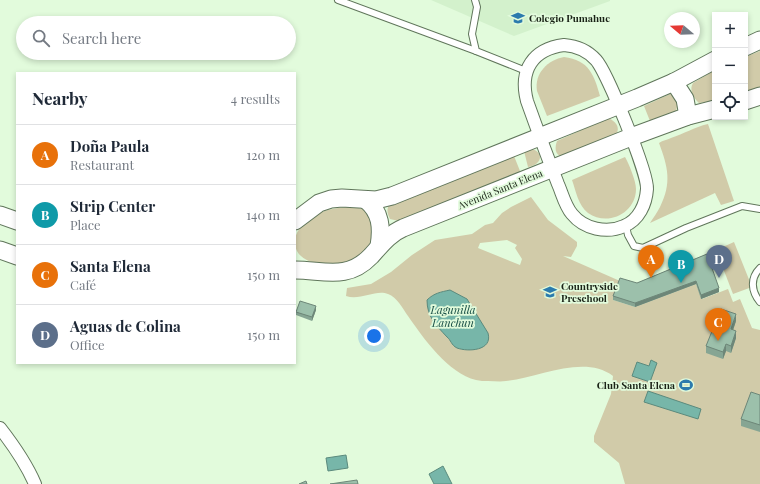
<!DOCTYPE html>
<meta charset="utf-8">
<style>
:root{--surface:#fff;--page:#f6f6f7;--text:#1f2937;--muted:#747a83;--line:#e0e1e3;--accent:#2c7bad}
body{margin:0;font-family:"Playfair Display",serif;background:var(--page);color:var(--text)}
.controls{position:absolute;right:12px;top:12px;display:grid;overflow:hidden;border-radius:0px;box-shadow:0 2px 6px #0003}
.controls button{width:36px;height:36px;display:grid;place-items:center;padding:0;border:0;border-bottom:1px solid var(--line);background:var(--surface);color:var(--text);font:20px sans-serif}
.compass{position:absolute;left:664px;top:12px;width:36px;height:36px;border-radius:50%;background:var(--surface);box-shadow:0 2px 6px #0003;rotate:289deg}
.you{position:absolute;left:374px;top:336px;width:14px;height:14px;margin:-10px;border:3px solid #fff;border-radius:50%;background:#1a73e8;box-shadow:0 0 0 6px #1a73e833}
.badge{display:grid;place-items:center;width:26px;height:26px;border-radius:50%;background:var(--accent);color:#fff;font-size:13px;font-weight:700}
.pin{position:absolute;translate:-50% -33px;filter:drop-shadow(0 1px 2px #0008)}
.pin::after{content:'';position:absolute;top:21px;width:14px;height:12px;background:inherit;clip-path:polygon(0 0,100% 0,50% 100%)}
.list{margin:0;padding:0;list-style:none}
h2{display:flex;justify-content:space-between;align-items:center;height:52px;margin:0;padding:0 16px;font-size:17px}
h2 small{font-size:13px;font-weight:400;color:var(--muted)}
.list li{display:grid;grid-template-columns:26px 1fr auto;gap:12px;align-items:center;box-sizing:border-box;height:60px;padding:0 16px;border-top:1px solid var(--line)}
.list b{display:block;font-size:15px;white-space:nowrap}
.list p{margin:0;font-size:13px;white-space:nowrap;color:var(--muted)}
.list em{font-size:13px;font-style:normal;color:var(--muted)}
.icon{flex:none;width:22px;height:22px;fill:none;stroke:currentColor;stroke-width:2;stroke-linecap:round;stroke-linejoin:round}
.map{position:relative;flex:none;width:760px;height:484px;overflow:hidden}
.search{position:absolute;background:var(--surface);box-shadow:0 2px 6px #0003;left:16px;top:16px;width:280px;height:44px;display:flex;align-items:center;gap:10px;box-sizing:border-box;padding:0 14px;border-radius:22px;color:var(--muted);font-size:15px}
.panel{position:absolute;background:var(--surface);box-shadow:0 2px 6px #0003;left:16px;top:72px;width:280px;height:292px;border-radius:0px}
.map>svg:first-child{display:block}
.built{fill:#d3f1cc}
.green{fill:#d1cba9;fill-rule:evenodd}
.water{fill:#77b6a9;stroke:#5b8a7d}
.lines{fill:none;stroke-linecap:round;stroke-linejoin:round}
.lane-casing{stroke:#60765b;stroke-width:8}
.street-casing{stroke:#60765b;stroke-width:14}
.secondary-casing{stroke:#60765b;stroke-width:19}
.lane{stroke:#fff;stroke-width:6}
.street{stroke:#fff;stroke-width:12}
.secondary{stroke:#fff;stroke-width:17}
.wall{fill:#86a593}
.shaded-wall{fill:#6d8678}
.building{fill:#9cc0ab;stroke:#6d8678}
.labels{text-anchor:middle;dominant-baseline:central;stroke-width:3.5;stroke-linejoin:round;paint-order:stroke}
.poi-label{font-size:10px;font-weight:bold;fill:#192216;stroke:#e2fbdc;text-anchor:start}
.street-label{font-size:10px;fill:#192216;stroke:#e2fbdc}
.water-label{font-size:11px;font-style:italic;fill:#194f46;stroke:#e2fbdc}
</style>
<div class="map">
<svg width="760" height="484" viewBox="0 0 760 484">
<rect width="100%" height="100%" fill="#e2fbdc"/>
<!-- built -->
<path class="built" d="M431,0H610V1L514,36Z"/>
<!-- green -->
<g class="green">
<path d="M760,51V87L745,92V57Z"/>
<path d="M564,57C589,60 594,75 600,96L547,116L537,91C534,73 548,60 564,57Z"/>
<path d="M715,70V101L699,103C693,98 689,89 693,83Z"/>
<path d="M670,94L673,95L678,103L676,111L650,121L644,106Z"/>
<path d="M608,118C615,121 621,127 616,134L562,157C554,154 555,147 557,141Z"/>
<path d="M708,124L734,201L721,205L715,193L650,223C653,218 657,213 660,207C672,183 668,167 659,143C663,140 667,140 671,138C684,134 694,127 708,124Z"/>
<path d="M532,149C545,153 541,165 528,167L524,151Z"/>
<path d="M514,156L520,171L519,173L399,221L390,219C388,215 386,210 389,205Z"/>
<path d="M625,157C629,164 636,181 636,189C636,213 608,227 588,213C578,205 576,191 572,180Z"/>
<path d="M531,197L548,220L577,242V246L571,257L563,256L620,281L613,300L635,307L696,284L702,299L728,289L733,302L740,299L752,328L760,330V484H625L619,463L594,442V436L611,394L613,376C584,354 538,378 506,381C500,382 494,381 488,381C484,381 480,381 476,380C448,373 424,339 408,316C403,309 397,297 388,294C376,289 360,301 346,296L347,288L371,284L391,272L412,255L435,240L472,234L485,225L493,223L502,213L511,207ZM507,240L517,245L515,248L522,259L520,265L478,248L480,243Z"/>
<path d="M346,207C351,207 359,207 364,210C370,214 373,220 373,227C372,231 373,236 371,240C365,260 338,266 320,264C312,263 301,259 297,251C288,234 308,217 322,212C330,209 337,208 346,207Z"/>
<path d="M734,242L752,287L733,294L716,250Z"/>
</g>
<!-- water -->
<g class="water">
<path d="M450,290L467,299L488,333C493,351 468,352 457,348C451,345 451,340 447,337C436,325 427,317 427,300C434,293 441,292 450,290Z"/>
<path d="M651,360L657,363L650,382L632,376L637,362L649,366Z"/>
<path d="M648,391L701,409L698,419L644,402Z"/>
<path d="M346,455L348,468L328,471L326,458Z"/>
<path d="M443,466L452,484H434L429,474Z"/>
</g>
<g class="lines">
<!-- lane casing -->
<g class="lane-casing">
<g id="lane">
<path d="M338,0L476,51"/>
<path d="M475,0L477,7L472,34L476,51L526,71"/>
<path d="M626,226L628,235L634,246L643,248L686,228L742,206L760,209"/>
<path d="M760,268C750,278 751,291 760,302"/>
</g>
</g>
<!-- street casing -->
<g class="street-casing">
<g id="street">
<path d="M564,45C577,46 587,50 596,60C607,72 648,173 647,189C646,204 639,220 624,226C607,234 584,229 572,214C565,206 562,193 558,184C547,156 537,129 527,101C519,70 533,49 564,45Z"/>
<path d="M0,428C14,446 26,463 35,484"/>
</g>
</g>
<!-- secondary casing -->
<g class="secondary-casing">
<g id="secondary">
<path d="M745,47L760,40"/>
<path d="M674,82L685,99L688,116"/>
<path d="M745,101L760,96"/>
<path d="M366,200C381,212 382,228 379,246"/>
<path d="M0,215L17,221"/>
<path d="M295,221L319,203L331,199L342,198L376,200L392,196L637,98L674,82L715,60"/>
<path d="M0,250L17,256"/>
<path d="M295,270C324,270 347,281 371,256C381,245 389,234 403,228L631,137L688,116L715,109"/>
</g>
</g>
<!-- lane -->
<use href="#lane" class="lane"/>
<!-- street -->
<use href="#street" class="street"/>
<!-- secondary -->
<use href="#secondary" class="secondary"/>
</g>
<!-- wall -->
<g class="wall">
<path d="M707,254L719,292L701,299L696,284L635,307L613,300V296L637,283Z"/>
<path d="M316,310L312,321L296,315V312Z"/>
<path d="M736,321L733,330L736,338L731,353L726,351L723,359L706,353V346Z"/>
<path d="M760,395V432L741,426V419Z"/>
</g>
<!-- shaded-wall -->
<g class="shaded-wall">
<path d="M696,281V284L635,307V303Z"/>
<path d="M719,288V292L701,299V295Z"/>
<path d="M316,306V310L312,321V317Z"/>
<path d="M736,314V321L731,336V329Z"/>
<path d="M736,331V338L731,353V346Z"/>
<path d="M726,344V351L723,359V352Z"/>
</g>
<!-- building -->
<g class="building">
<path d="M707,254L719,288L701,295L696,281L635,303L613,296L620,278L637,283Z"/>
<path d="M300,301L316,306L312,317L296,312Z"/>
<path d="M721,309L736,314L731,329L736,331L731,346L726,344L723,352L706,346Z"/>
<path d="M751,392L760,395V425L741,419Z"/>
<path d="M357,480L358,484H330Z"/>
<path d="M306,481L307,484H299Z"/>
</g>
<!-- icons -->
<defs>
<g id="school-bare" transform="scale(1.08)"><path d="M0-5L7-2L0 1L-7-2ZM-4 1L0 2.5L4 1V4Q0 6-4 4Z" fill="#2c7bad" stroke="#e2fbdc" stroke-width="2.5" paint-order="stroke"/></g>
<g id="stadium-bare" transform="scale(1.08)"><path d="M0-5a6.5 5 0 1 0 0 10a6.5 5 0 1 0 0-10ZM-3.5-1.8h7v3.6h-7Z" fill="#2c7bad" stroke="#e2fbdc" stroke-width="2.5" paint-order="stroke"/></g>
</defs>
<g fill-rule="evenodd">
<use href="#school-bare" x="518" y="18"/>
<use href="#school-bare" x="550" y="292"/>
<use href="#stadium-bare" x="686" y="385"/>
</g>
<g class="labels">
<!-- poi labels -->
<g class="poi-label">
<text x="529" y="18">Colegio Pumahue</text>
<text x="561" y="286">Countryside<tspan x="561" dy="12">Preschool</tspan></text>
<text x="675" y="385" text-anchor="end">Club Santa Elena</text>
</g>
<!-- street labels -->
<g class="street-label">
<text transform="translate(500 189) rotate(-22)">Avenida Santa Elena</text>
</g>
<!-- water labels -->
<g class="water-label">
<text x="453" y="309">Lagunilla<tspan x="453" dy="13">Lanchun</tspan></text>
</g>
</g>
</svg>
<div class="controls">
<button>+</button>
<button>−</button>
<button><svg class="icon" aria-label="locate" viewBox="0 0 24 24"><circle cx="12" cy="12" r="6"/><path d="M12 2v4M12 18v4M2 12h4M18 12h4"/></svg></button>
</div>
<svg class="compass" viewBox="-18 -18 36 36"><path d="M0-13l5 13h-10z" fill="#e53935"/><path d="M0 13l5-13h-10z" fill="#747a83"/></svg>
<div class="you"></div>
<div class="pin badge" style="left:651px;top:278px;background:#e8710a">A</div>
<div class="pin badge" style="left:681px;top:283px;background:#0f9aa8">B</div>
<div class="pin badge" style="left:718px;top:341px;background:#e8710a">C</div>
<div class="pin badge" style="left:719px;top:278px;background:#5c6f8a">D</div>
<div class="search"><svg class="icon" aria-label="search" viewBox="0 0 24 24"><circle cx="10" cy="10" r="6"/><path d="M15 15l6 6"/></svg>Search here</div>
<section class="panel">
<h2>Nearby<small>4 results</small></h2>
<ul class="list">
<li><span class="badge" style="background:#e8710a">A</span><div><b>Doña Paula</b><p>Restaurant</p></div><em>120 m</em></li>
<li><span class="badge" style="background:#0f9aa8">B</span><div><b>Strip Center</b><p>Place</p></div><em>140 m</em></li>
<li><span class="badge" style="background:#e8710a">C</span><div><b>Santa Elena</b><p>Café</p></div><em>150 m</em></li>
<li><span class="badge" style="background:#5c6f8a">D</span><div><b>Aguas de Colina</b><p>Office</p></div><em>150 m</em></li>
</ul>
</section>
</div>
